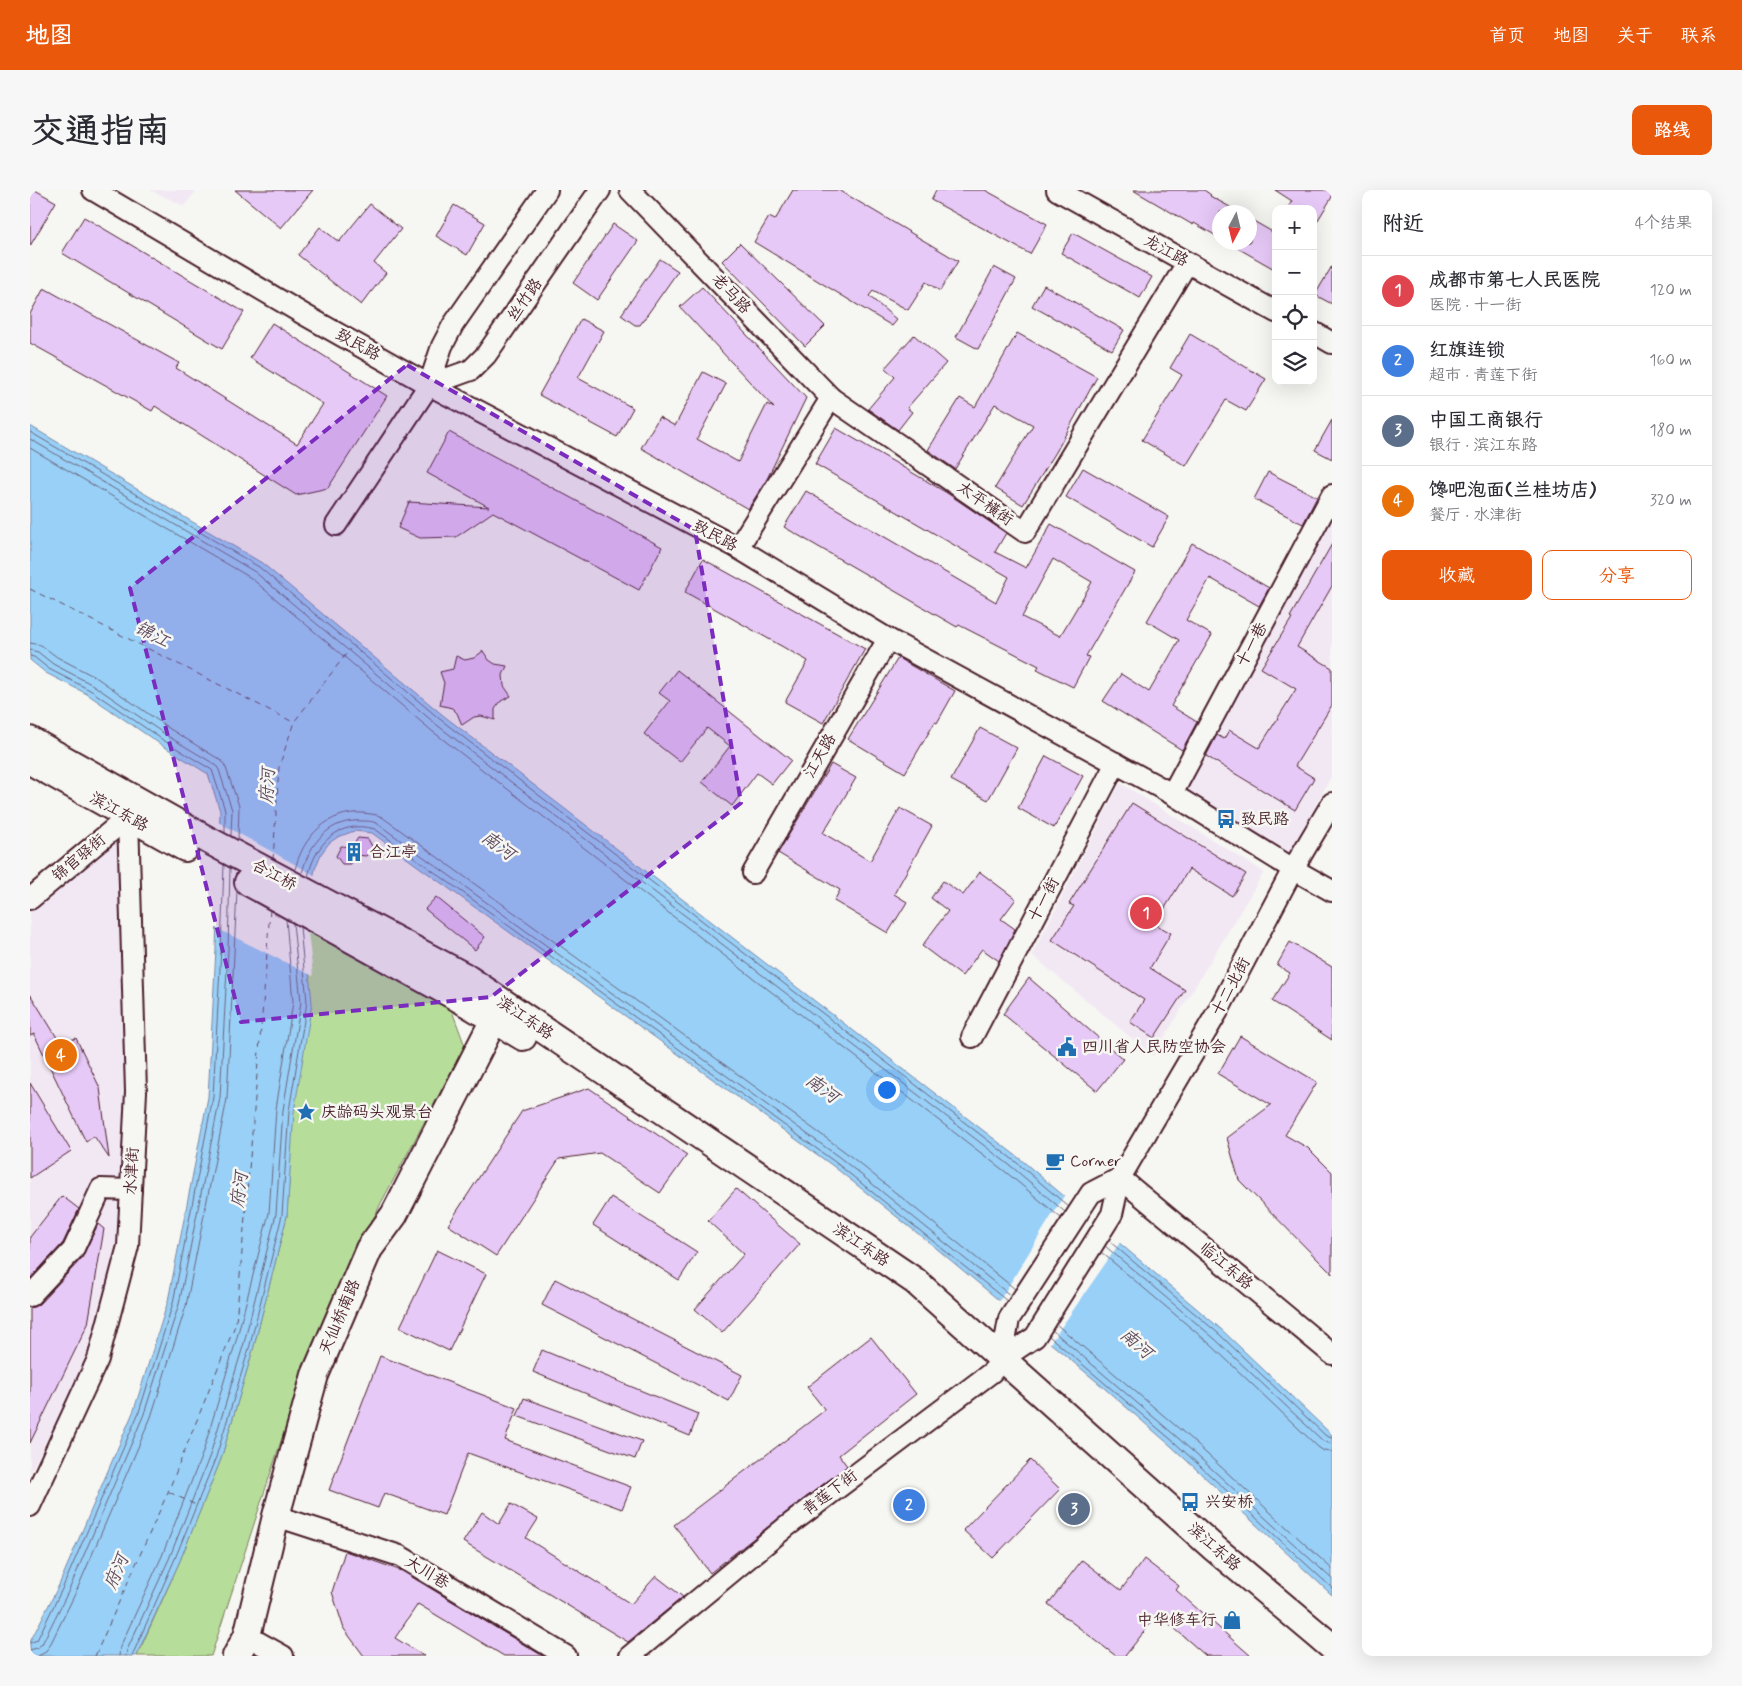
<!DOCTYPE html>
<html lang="zh">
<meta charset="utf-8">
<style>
:root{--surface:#fff;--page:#f7f7f7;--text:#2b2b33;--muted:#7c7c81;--line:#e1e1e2;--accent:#ea580c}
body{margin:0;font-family:Mynerve,"LXGW WenKai TC",sans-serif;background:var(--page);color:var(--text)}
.controls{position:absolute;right:15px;top:15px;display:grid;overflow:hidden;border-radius:10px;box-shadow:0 5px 20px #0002}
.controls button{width:45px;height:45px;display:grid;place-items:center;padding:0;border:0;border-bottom:1px solid var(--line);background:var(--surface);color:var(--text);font:25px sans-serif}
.compass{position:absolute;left:1182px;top:15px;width:45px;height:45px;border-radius:50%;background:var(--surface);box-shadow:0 5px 20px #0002;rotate:187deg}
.you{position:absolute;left:856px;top:899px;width:18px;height:18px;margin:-12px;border:4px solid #fff;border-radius:50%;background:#1a73e8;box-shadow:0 0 0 8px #1a73e833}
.badge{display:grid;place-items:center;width:32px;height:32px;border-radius:50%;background:var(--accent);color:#fff;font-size:16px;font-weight:700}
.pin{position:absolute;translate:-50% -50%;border:2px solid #fff;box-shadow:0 1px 5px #0006}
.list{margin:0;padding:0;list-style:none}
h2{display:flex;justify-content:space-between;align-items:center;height:65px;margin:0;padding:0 20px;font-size:21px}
h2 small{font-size:16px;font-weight:400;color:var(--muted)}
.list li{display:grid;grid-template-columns:32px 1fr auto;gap:15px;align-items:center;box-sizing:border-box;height:70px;padding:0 20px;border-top:1px solid var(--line)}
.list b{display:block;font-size:19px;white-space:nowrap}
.list p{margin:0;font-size:16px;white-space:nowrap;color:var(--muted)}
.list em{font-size:16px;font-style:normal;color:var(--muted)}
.actions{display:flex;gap:10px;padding:15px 20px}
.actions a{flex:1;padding:11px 0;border:1px solid var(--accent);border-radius:10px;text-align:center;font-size:18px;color:var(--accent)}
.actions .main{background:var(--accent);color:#fff}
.icon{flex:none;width:28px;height:28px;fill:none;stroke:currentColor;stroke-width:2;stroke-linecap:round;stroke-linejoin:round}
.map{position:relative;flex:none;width:1302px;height:1466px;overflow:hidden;border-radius:10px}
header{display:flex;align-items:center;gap:30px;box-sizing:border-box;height:70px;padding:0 25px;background:var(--accent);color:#fff}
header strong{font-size:24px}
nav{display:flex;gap:28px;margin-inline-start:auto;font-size:18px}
.intro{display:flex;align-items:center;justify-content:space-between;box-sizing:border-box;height:120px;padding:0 30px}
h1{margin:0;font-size:35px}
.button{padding:12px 22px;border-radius:10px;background:var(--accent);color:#fff;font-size:18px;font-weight:700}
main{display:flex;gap:30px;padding:0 30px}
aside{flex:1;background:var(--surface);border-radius:10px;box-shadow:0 5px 20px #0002}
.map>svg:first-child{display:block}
.built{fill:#f2e8f4}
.green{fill:#b6de9a;stroke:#807e62}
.water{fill:#99d0f7;stroke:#7989a5}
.pier{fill:#f6f6f2}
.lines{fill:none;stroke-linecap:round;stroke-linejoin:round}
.shore{stroke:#6a667d;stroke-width:1}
.ferry{stroke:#5e4b5e;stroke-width:1;stroke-dasharray:6 5;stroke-linecap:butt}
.building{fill:#e7c9f7;stroke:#4a1f2b;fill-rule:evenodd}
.minor-casing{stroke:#4a1f2b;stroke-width:24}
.major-casing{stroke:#4a1f2b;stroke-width:30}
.minor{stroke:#f6f6f2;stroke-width:20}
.major{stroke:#f6f6f2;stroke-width:26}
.marked{fill:#7b2cbf;fill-opacity:0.2;stroke:#7b2cbf;stroke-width:4;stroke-dasharray:10 6;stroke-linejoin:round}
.labels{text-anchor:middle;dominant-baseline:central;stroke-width:5;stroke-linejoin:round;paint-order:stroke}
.street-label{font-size:16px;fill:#4a1f2b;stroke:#f6f6f2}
.poi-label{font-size:16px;fill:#4a1f2b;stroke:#f6f6f2;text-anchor:start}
.water-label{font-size:18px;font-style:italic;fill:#5e4b5e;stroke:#f6f6f2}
</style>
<header>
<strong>地图</strong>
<nav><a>首页</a><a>地图</a><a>关于</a><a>联系</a></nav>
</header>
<div class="intro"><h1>交通指南</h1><a class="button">路线</a></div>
<main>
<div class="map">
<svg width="1302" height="1466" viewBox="0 0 1302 1466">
<rect width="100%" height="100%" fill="#f6f6f2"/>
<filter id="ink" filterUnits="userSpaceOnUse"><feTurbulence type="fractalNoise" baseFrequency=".02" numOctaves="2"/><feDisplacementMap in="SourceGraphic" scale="10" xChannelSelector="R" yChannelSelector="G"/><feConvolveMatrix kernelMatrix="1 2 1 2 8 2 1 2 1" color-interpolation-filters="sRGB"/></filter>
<g filter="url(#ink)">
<!-- built -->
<g class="built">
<path d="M120,0H167L154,16Z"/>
<path d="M1302,330V585L1260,663L1155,598Z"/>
<path d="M1090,593L1234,682L1123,866L1002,765Z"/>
<path d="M88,643L95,900L88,1059L59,1167L0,1283V720Z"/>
</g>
<!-- green -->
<path class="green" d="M274,732L416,805L435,856L351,1013L282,1156L181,1466H107L149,1373L191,1269L224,1156L257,1026Z"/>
<!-- water -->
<path class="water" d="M0,236L232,373L414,526L989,968L1192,1140L1302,1245V1405L1141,1256L1066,1191L906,1058L803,976L342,643L324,641L308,647L299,653L291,664L285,679L274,732L282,813L264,922L257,1026L224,1156L191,1269L149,1373L106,1466H0V1452L29,1395L104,1220L138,1111L178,907L186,759L190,621L178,584L130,554L57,504L16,483L0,470Z"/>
<!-- pier -->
<g class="pier">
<path d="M188,632L286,686L277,733L283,786L184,737Z"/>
<path d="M1035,1004L1091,1051L1019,1155L968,1113Z"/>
</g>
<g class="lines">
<!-- shore -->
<g class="shore">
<path d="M0,242L229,377L411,530L986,972L1039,1017"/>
<path d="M0,249L225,382L407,535L982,977L1035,1022"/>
<path d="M0,258L221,388L402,541L977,983L1031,1028"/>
<path d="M0,453L11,455L27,467L67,488L140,539L192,571L196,578L209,616L208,650"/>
<path d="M0,460L8,462L23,474L63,495L136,545L186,575L189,580L202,620L201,646"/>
<path d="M0,466L4,467L19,479L60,500L133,550L182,580L195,620V643"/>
<path d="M265,680C272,647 299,620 333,623C340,624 346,624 352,627L814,961L985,1099"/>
<path d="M272,684C278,654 300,628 333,631C338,631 343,631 348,634L809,967L981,1106"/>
<path d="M278,687C285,653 309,629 345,639L805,972L977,1111"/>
<path d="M1079,1051L1189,1144L1296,1246L1302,1248"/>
<path d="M1075,1056L1185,1149L1293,1251L1302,1254"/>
<path d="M1071,1062L1180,1154L1288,1257L1294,1261L1302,1262"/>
<path d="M1026,1134L1153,1242L1302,1379"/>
<path d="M1022,1140L1148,1248L1302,1389"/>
<path d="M1019,1146L1144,1252L1302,1398"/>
<path d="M0,1453L7,1450L33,1397L109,1222L143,1113L183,907L191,759L194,675"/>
<path d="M0,1460L7,1458L12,1454L39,1400L114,1224L149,1114L190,908L198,760L200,678"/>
<path d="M8,1466L14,1463L19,1457L46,1402L121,1227L156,1116L197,909L207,701"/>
<path d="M89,1466L90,1457L132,1366L173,1262L206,1151L239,1023L246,919L263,812L256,729"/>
<path d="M96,1466L97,1460L139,1369L180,1265L214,1153L246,1024L253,920L271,812L263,733"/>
<path d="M102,1466L144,1371L186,1267L220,1155L252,1025L259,921L277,812L270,737"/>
</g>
<!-- ferry -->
<g class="ferry">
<path d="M0,399L263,532"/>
<path d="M243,670L249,577L264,532L320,459"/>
<path d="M139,1302L168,1316"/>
<path d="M65,1466L138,1302L206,1133L235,790L240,719"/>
</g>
</g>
<!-- building -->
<g class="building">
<path d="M0,0H5L26,12L0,56Z"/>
<path d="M205,0H283L251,38Z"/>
<path d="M763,0H809L928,71L910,101L896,92L878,120L843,101L839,106L867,130L862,136L724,52L739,27L745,30Z"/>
<path d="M906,0H955L1017,34L1000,64L901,10Z"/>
<path d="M1103,0H1174L1181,5L1180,6L1209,22H1190V48L1164,33L1163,35Z"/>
<path d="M1245,0H1302V7L1283,38V19H1257L1262,11Z"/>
<path d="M340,14L371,39L344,73L356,83L331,115L268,65L290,37L309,52Z"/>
<path d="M424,15L455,33L437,65L406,46Z"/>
<path d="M54,27L214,122L192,159L32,63Z"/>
<path d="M1220,29L1246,44V80L1197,52H1220Z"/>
<path d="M583,34L608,51L567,110L543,93Z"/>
<path d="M1043,43L1122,87L1110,108L1031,63Z"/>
<path d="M710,53L795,136L775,156L692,71Z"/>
<path d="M630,69L648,81L610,135H605L591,125Z"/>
<path d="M1302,76V114L1285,105Z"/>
<path d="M964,77L986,89L948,159L926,147Z"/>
<path d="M1014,95L1094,140L1082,160L1002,116Z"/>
<path d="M672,97L776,208L737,289L718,319L611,258L629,227L645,236L673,182L696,194L667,249L708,272L737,214L744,218L650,117Z"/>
<path d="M14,98L149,173L146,178L267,254L293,214L220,168L242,133L357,206L298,298L266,305L125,216L122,221L0,153V124Z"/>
<path d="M551,129L574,141L548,188L603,218L587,247L509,205Z"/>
<path d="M987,143L1067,187L1026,262L993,315L965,298L1003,235L965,214L925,279L898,260L930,208L945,217Z"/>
<path d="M1160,144L1236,189L1216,221L1196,210L1156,276L1112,250L1152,185L1140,178Z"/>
<path d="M884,145L916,173L877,218L882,222L868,240L838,219L865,187L855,178Z"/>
<path d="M1302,230V269L1285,260Z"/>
<path d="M806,238L917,303L976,343L965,362L996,378L1021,334L1105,382L1056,466L1059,467L1043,497L1007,479L1009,476L929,435L927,437L754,337L776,301L966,412L979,387L785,274ZM1023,369L1062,392L1030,446L992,427Z"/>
<path d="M419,242L632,357L609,400L463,322L426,347L390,348L368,338L379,312L459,317L397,283Z"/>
<path d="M1053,278L1139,327L1122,357L1036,307Z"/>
<path d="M1238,282L1287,307L1273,334L1224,309Z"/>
<path d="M1162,353L1239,398L1229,416L1180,388L1156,430L1182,445L1141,516L1167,532L1152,560L1073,511L1091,484L1119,502L1149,450L1117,431Z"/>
<path d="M1302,354V396L1267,457L1302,478V515L1265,576L1284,588L1265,620L1176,566L1187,545L1194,549L1199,540L1229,558L1266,499L1231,478L1262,428L1260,427Z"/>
<path d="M673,369L835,459L793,533L755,512L778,471L655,402Z"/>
<path d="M453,461L459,470L465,474L477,476L473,485L474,496L481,506L471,511L465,519V530L451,526L444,527L432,535L427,523L422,518L410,515L414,493L410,482L423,479L426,466L435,470L444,468Z"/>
<path d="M868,468L925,501L907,533L905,532L875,583L818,549Z"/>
<path d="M647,480L761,570L742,594L727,583L702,616L672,592L700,556L677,538L650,572L614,544L640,511L629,503Z"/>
<path d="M950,538L987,558L958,610L921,590Z"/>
<path d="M1016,566L1053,586L1024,638L988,618Z"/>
<path d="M801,574L826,588L793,643L840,671L870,618L902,636L864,704L877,712L858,743L804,711L810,700L748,663Z"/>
<path d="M1102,613L1216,684L1202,706L1159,679L1125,734L1141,743L1120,778L1155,800L1124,848L1100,832L1114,810L1022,750L1044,716L1039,714Z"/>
<path d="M328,648L338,649L343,658L336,666L327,665L321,674H312L306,666L311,656L322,657Z"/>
<path d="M950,682L986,709L971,729L985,739L969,771L952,759L932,786L892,756L918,721L901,708L913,691L933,705Z"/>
<path d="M406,707L455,747L445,760L395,719Z"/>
<path d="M1260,752L1302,777V850L1242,811L1260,783L1247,775Z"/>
<path d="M999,788L1093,869L1067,901L973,824Z"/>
<path d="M0,804L31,854L46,848L70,898L79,968L64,946L56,952L4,844L0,846Z"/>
<path d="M1210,846L1287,892L1255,945L1278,958L1302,982V1084L1209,990L1197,948L1241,915L1188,884Z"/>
<path d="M0,893L41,961L0,988Z"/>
<path d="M559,898L657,965L630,1003L570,963L529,969L466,1066L418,1035L492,921Z"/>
<path d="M706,999L770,1054L692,1143L665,1119L714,1064L678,1031Z"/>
<path d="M32,1006L49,1019L33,1053L0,1089V1047Z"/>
<path d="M581,1007L667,1062L649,1090L563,1035Z"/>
<path d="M68,1034L74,1039L58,1134L0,1253V1118L9,1114L52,1068Z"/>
<path d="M407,1060L456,1084L419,1161L370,1137Z"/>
<path d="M525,1089L712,1185L699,1211L512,1115Z"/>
<path d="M841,1147L886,1204L809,1265L817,1276L749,1328L680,1383L644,1335L795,1220L777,1197Z"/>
<path d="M512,1160L668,1224L660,1246L503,1182Z"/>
<path d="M350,1166L487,1218L475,1250L601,1297L592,1319L438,1263L414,1325L354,1303L348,1318L299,1300Z"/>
<path d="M494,1208L612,1251L605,1269L487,1226Z"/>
<path d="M1000,1270L1030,1299L963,1368L933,1340Z"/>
<path d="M481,1314L508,1329L496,1348L601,1414L626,1386L653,1407L598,1452L433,1352L452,1322L469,1334Z"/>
<path d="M315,1361L372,1381L513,1466H474L388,1414L365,1448L394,1466H334L314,1439L302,1402Z"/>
<path d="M1114,1369L1149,1396L1146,1400L1221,1466H1176L1128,1424L1095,1466H1086L1018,1414L1052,1370L1091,1400Z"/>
</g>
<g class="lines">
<!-- minor casing -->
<g class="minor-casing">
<g id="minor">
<path d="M63,0L273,124L399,195L708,358L858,449L1142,604L1263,679L1302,701"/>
<path d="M600,0L801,208L995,342L1157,73"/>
<path d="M1027,0L1246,122"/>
<path d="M1283,142L1302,153"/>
<path d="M399,195L441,180L456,165L570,0"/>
<path d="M306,335L399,195L412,156L423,135L517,0"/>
<path d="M708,358L801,208"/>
<path d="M1142,604L1302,305"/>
<path d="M723,683L858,449"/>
<path d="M0,709L98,627"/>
<path d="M942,847L1086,573"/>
<path d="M1090,988L1302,1164"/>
<path d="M0,1106L43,1060L71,999L101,1000"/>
<path d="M972,1169L1005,1147L1082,1024L1090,988"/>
<path d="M0,1316L68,1169L98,1056L106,902L98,627"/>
<path d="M246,1326L370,1366L536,1466"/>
<path d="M217,1446L253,1466"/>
<path d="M600,1466L756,1337L962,1182L972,1169L979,1129L1061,1003L1090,988L1188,821L1263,679L1302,613"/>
</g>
</g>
<!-- major casing -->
<g class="major-casing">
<g id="major">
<path d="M0,550L178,650L434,786L885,1091L1184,1358L1302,1457"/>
<path d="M0,571L155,658"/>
<path d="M218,692L423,805L493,847"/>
<path d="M206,1466L217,1446L246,1326L285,1185L339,1059L364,1025L472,814"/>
</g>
</g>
<!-- minor -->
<use href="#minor" class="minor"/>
<!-- major -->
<use href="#major" class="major"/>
</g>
</g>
<!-- marked area -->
<path class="marked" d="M377,175L665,340L711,613L461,807L211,832L100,398Z"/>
<!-- icons -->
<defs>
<g id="bus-bare" transform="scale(1.5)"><path d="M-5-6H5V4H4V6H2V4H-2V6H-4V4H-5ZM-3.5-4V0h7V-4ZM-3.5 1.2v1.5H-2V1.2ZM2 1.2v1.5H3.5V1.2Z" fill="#1f6fb2" stroke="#f6f6f2" stroke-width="2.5" paint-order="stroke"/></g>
<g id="building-bare" transform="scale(1.5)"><path d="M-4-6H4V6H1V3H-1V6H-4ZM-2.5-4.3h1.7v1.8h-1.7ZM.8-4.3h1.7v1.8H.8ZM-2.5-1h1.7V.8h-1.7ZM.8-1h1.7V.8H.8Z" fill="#1f6fb2" stroke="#f6f6f2" stroke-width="2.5" paint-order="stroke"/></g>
<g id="civic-bare" transform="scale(1.5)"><path d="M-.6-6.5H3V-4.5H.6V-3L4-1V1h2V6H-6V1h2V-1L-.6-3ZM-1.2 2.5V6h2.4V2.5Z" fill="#1f6fb2" stroke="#f6f6f2" stroke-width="2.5" paint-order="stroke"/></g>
<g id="sight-bare" transform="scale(1.5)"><path d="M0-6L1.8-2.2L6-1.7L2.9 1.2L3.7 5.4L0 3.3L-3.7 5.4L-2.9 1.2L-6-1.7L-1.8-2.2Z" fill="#1f6fb2" stroke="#f6f6f2" stroke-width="2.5" paint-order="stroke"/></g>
<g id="cafe-bare" transform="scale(1.5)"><path d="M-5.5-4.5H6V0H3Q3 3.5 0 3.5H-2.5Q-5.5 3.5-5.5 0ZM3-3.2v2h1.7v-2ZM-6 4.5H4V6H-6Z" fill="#1f6fb2" stroke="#f6f6f2" stroke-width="2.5" paint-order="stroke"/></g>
<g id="shop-bare" transform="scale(1.5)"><path d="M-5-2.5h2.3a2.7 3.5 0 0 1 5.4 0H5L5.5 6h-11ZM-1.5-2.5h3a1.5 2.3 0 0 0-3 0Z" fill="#1f6fb2" stroke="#f6f6f2" stroke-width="2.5" paint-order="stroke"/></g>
</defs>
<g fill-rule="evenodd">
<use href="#bus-bare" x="1196" y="629"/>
<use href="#building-bare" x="324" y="662"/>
<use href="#civic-bare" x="1037" y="857"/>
<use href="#sight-bare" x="276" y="922"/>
<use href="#cafe-bare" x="1025" y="971"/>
<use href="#bus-bare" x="1160" y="1312"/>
<use href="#shop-bare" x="1202" y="1430"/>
</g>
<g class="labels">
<!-- street labels -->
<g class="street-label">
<text transform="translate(1136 61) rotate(29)">龙江路</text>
<text transform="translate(701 104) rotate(46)">老马路</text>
<text transform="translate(495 110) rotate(-55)">丝竹路</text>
<text transform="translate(328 155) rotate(29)">致民路</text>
<text transform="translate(955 314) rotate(35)">太平横街</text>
<text transform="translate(685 346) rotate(28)">致民路</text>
<text transform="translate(1222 455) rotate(-62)">十一巷</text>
<text transform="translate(790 566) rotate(-60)">江天路</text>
<text transform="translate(89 622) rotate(29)">滨江东路</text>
<text transform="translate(49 668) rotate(-40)">锦官驿街</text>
<text transform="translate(244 685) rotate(28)">合江桥</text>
<text transform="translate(1014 710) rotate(-62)">十一街</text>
<text transform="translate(1201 797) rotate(-62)">十二北街</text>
<text transform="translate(495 828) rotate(34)">滨江东路</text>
<text transform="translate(102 981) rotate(-87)">水津街</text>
<text transform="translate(831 1055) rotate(34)">滨江东路</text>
<text transform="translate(1196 1076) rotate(40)">临江东路</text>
<text transform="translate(310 1127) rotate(-67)">天仙桥南路</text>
<text transform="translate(800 1303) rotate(-37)">青莲下街</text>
<text transform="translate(1184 1357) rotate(41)">滨江东路</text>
<text transform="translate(397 1383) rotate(31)">大川巷</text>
</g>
<!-- poi labels -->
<g class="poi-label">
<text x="1211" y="629">致民路</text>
<text x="339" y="662">合江亭</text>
<text x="1052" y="857">四川省人民防空协会</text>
<text x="291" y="922">庆龄码头观景台</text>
<text x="1040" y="971">Corner</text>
<text x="1175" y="1312">兴安桥</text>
<text x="1187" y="1430" text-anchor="end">中华修车行</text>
</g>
<!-- water labels -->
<g class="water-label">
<text transform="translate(122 445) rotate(27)">锦江</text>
<text transform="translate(238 596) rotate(-87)">府河</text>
<text transform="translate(468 656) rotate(37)">南河</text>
<text transform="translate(792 899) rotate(37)">南河</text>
<text transform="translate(210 1000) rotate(-83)">府河</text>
<text transform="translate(1106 1154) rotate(41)">南河</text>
<text transform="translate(87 1382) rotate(-67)">府河</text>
</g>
</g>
</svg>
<div class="controls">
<button>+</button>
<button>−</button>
<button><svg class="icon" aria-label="locate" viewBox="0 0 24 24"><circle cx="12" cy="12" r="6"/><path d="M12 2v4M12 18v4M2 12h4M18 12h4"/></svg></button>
<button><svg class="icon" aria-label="layers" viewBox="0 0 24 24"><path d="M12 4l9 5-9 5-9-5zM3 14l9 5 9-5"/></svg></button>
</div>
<svg class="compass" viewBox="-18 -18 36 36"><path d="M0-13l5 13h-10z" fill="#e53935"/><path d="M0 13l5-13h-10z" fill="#7c7c81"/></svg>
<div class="you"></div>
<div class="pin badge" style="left:1116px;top:723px;background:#e0444e">1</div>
<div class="pin badge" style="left:879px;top:1315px;background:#3f7fe0">2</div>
<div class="pin badge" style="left:1044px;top:1319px;background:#5c6f8a">3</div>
<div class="pin badge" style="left:31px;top:865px;background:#e8710a">4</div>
</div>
<aside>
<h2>附近<small>4个结果</small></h2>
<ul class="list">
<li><span class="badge" style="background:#e0444e">1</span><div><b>成都市第七人民医院</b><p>医院 · 十一街</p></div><em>120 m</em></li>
<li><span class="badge" style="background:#3f7fe0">2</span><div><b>红旗连锁</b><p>超市 · 青莲下街</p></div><em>160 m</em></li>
<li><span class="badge" style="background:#5c6f8a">3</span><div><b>中国工商银行</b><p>银行 · 滨江东路</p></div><em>180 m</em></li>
<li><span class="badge" style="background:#e8710a">4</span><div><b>馋吧泡面(兰桂坊店)</b><p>餐厅 · 水津街</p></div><em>320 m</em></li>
</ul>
<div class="actions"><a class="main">收藏</a><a>分享</a></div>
</aside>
</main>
